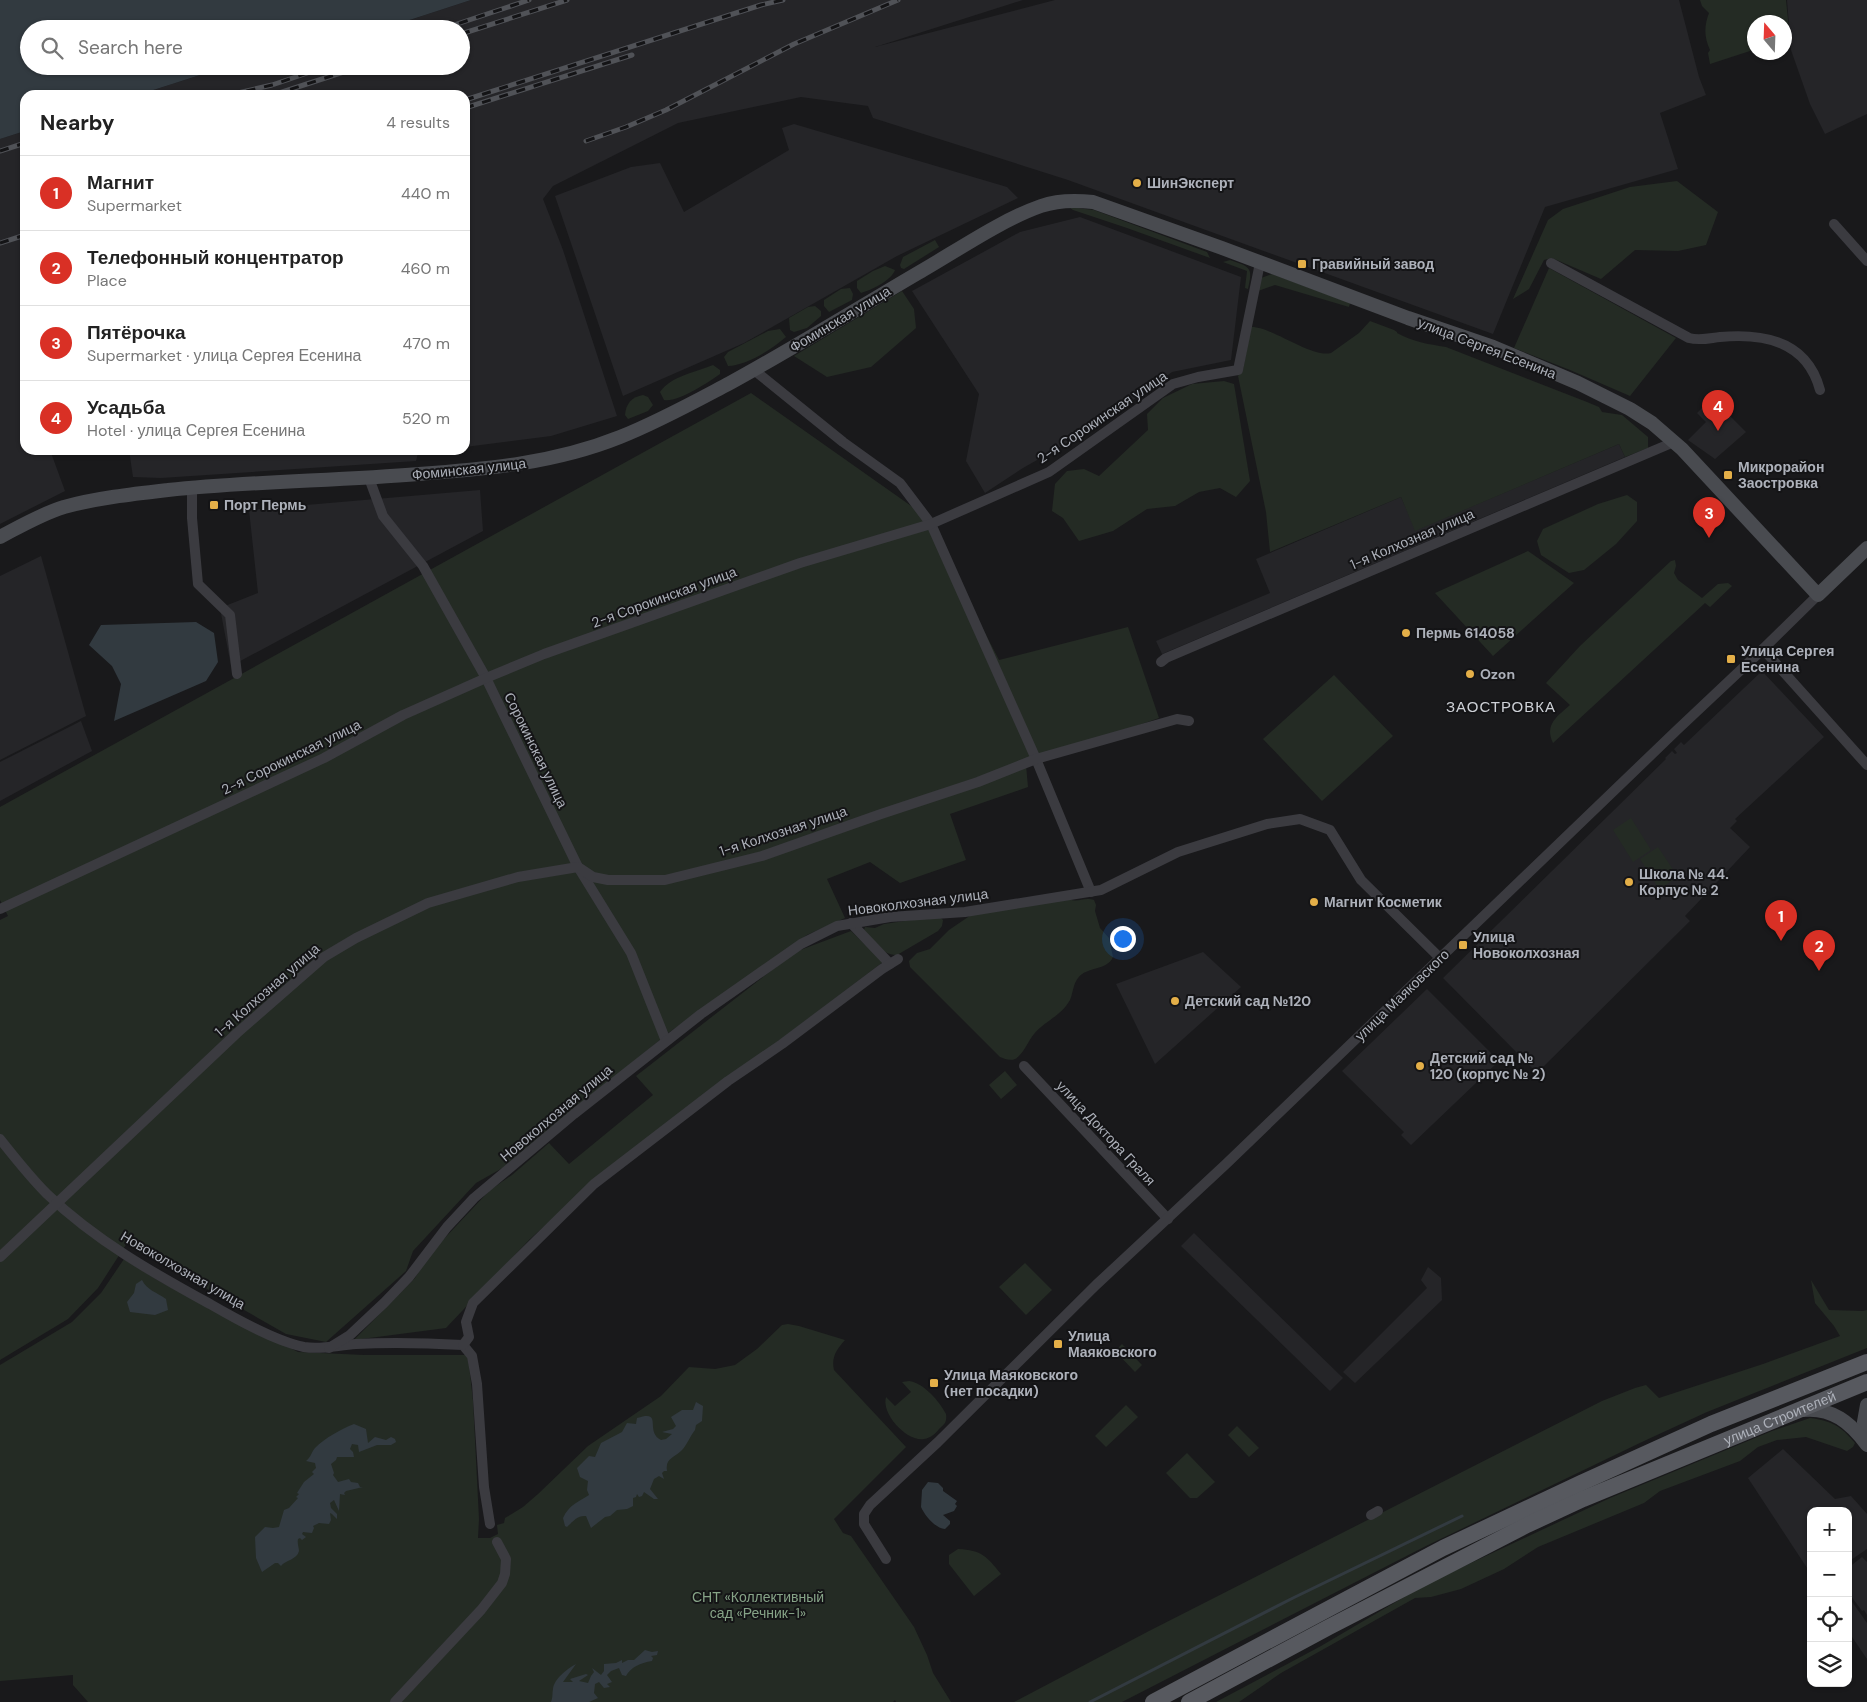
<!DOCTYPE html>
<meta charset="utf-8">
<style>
:root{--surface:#fff;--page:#f6f6f6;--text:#222;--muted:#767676;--line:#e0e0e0;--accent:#d93025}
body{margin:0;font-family:"DM Sans",sans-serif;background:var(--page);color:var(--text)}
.controls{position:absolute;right:15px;bottom:15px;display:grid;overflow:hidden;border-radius:10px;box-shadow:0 1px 4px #0004}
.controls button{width:45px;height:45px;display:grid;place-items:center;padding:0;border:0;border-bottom:1px solid var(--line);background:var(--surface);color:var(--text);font:25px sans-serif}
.compass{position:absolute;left:1747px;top:15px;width:45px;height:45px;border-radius:50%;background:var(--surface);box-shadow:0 1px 4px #0004;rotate:341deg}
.you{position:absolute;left:1122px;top:938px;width:18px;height:18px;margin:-12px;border:4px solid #fff;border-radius:50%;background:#1a73e8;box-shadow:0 0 0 8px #1a73e833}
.badge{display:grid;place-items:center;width:32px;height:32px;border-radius:50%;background:var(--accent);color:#fff;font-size:16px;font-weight:700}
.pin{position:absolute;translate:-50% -41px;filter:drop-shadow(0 1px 2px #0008)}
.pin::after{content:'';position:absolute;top:26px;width:18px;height:15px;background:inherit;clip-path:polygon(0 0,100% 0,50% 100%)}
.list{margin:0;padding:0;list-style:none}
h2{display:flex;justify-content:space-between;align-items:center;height:65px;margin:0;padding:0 20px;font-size:21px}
h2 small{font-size:16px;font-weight:400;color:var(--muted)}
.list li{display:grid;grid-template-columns:32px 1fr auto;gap:15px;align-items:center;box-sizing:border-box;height:75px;padding:0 20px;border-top:1px solid var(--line)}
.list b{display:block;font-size:19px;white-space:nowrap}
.list p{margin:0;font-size:16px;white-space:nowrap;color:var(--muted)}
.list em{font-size:16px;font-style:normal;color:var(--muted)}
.icon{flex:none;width:28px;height:28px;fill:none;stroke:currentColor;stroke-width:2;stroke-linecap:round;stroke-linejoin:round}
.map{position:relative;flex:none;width:1867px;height:1702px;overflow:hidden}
.search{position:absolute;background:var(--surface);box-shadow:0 1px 4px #0004;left:20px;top:20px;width:450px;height:55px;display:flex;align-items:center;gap:12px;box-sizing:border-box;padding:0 18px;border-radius:28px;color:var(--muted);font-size:19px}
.panel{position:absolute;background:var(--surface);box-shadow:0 1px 4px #0004;left:20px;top:90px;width:450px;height:365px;border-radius:15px}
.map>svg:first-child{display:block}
.built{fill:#252528}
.green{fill:#242b24}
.water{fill:#323a40}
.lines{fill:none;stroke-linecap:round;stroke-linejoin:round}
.stream{stroke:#323a40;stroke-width:3}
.street{stroke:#3b3b40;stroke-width:10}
.secondary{stroke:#494b50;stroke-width:14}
.primary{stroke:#57595f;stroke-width:16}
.rail-casing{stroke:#505257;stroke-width:5}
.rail{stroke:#141416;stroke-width:3;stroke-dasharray:9;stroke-linecap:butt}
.poi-dot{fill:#e4af48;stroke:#141416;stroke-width:2}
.labels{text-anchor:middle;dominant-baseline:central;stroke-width:4;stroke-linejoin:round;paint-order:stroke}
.poi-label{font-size:14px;font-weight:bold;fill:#adb1ba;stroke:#141416;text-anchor:start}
.street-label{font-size:14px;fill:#adb1ba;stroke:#141416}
.park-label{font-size:14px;fill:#86a387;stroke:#141416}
.neighbourhood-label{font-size:15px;letter-spacing:1px;fill:#cdd0d6;stroke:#141416}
</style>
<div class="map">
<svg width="1867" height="1702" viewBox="0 0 1867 1702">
<rect width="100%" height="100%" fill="#19191b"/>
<!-- built -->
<g class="built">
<path d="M471,0H1023L875,47L1055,0H1679L1699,77L1706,95L1660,113L1678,169L1545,207L1493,334L1068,180L873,118L868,106L801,97L678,123L553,186L543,199L563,250L617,416L551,436L465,447V95H138L228,66H461V29H382Z"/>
<path d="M1787,0H1867V114L1825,134L1810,104L1791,50Z"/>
<path d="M794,124L1007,187L1018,198L897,256L744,343L623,396L555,196L631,167L660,163L684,212L789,150L782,128Z"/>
<path d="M25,131V450H50L65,491L0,524V139Z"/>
<path d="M1080,217L1241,277L1231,360L1172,372L1097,426L1023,468L985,493L966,461L979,394L912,291L1020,232Z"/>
<path d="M1712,398L1746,432L1715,459L1688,440L1706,422L1697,413Z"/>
<path d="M1619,444L1625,457L1162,654L1156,641L1270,593L1256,559L1401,497L1416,530Z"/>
<path d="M129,450H439L418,453L416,461L161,478L133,477Z"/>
<path d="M480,490L483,531L231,666L220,608L258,593L249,510Z"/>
<path d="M41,556L86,716L0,760V576Z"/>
<path d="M1762,671L1824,737L1735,819L1737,821L1730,828L1750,847L1685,916L1690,921L1537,1073L1443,978L1666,759L1665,758L1672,751L1675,754L1677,753L1674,749L1681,742L1684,745Z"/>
<path d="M81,721L92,751L0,801V762Z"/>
<path d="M1203,952L1241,987L1155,1064L1116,984Z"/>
<path d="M1427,989L1499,1061L1411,1145L1401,1135L1404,1132L1342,1071Z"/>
<path d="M1194,1233L1343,1378L1330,1391L1181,1246Z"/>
<path d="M1428,1267L1441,1278L1442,1300L1355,1383L1343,1372L1427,1288L1421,1280Z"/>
<path d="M1783,1449L1835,1499L1851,1496L1867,1514V1549L1848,1562V1511H1811V1574L1748,1478Z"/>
<path d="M1862,1557L1867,1562V1615L1864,1610L1862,1611L1848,1592V1568Z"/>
<path d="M1848,1596L1867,1623V1659L1848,1631Z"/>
</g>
<!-- green -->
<g class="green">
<path d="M1700,0H1786L1790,40L1785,39L1784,22H1754V47L1750,51L1710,64L1708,53L1710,50C1704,37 1704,26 1709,13L1702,6Z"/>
<path d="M1677,181L1718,212L1706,245L1678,251L1635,250L1601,279L1552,258L1544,260L1529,289L1513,299L1548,220L1563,209L1630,187Z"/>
<path d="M1069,207L1094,210L1207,252L1210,258L1127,228L1073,210Z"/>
<path d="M935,240L939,247L904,269L901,268L900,265L903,257Z"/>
<path d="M1230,260C1251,267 1253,268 1248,289L1245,288L1247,271L1223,262Z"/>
<path d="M885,266L895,270C891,281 871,290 861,293L857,288V281L873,271Z"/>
<path d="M1549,268L1676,338L1630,396L1570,370L1514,348Z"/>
<path d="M1272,274L1350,303L1349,307L1275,285L1258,291L1261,278Z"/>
<path d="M850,288L853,294L852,300L829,312L824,306V300L841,289Z"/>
<path d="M902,291L914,309L916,328L871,367L827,377L794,356Z"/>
<path d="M815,306L821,311V316L807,328L794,332L790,330L789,318L808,307Z"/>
<path d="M1370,321L1394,330L1397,332V333C1413,342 1428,344 1446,347L1587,402L1599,407L1602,412L1622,415L1648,437V448L1625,457L1619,444L1415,531L1401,497L1270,552L1266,512L1238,376L1243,370L1251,327C1271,326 1311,358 1331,353L1359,333Z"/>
<path d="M780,329L786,337C771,350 747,365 728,366L724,357L728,352L768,331Z"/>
<path d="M713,365L720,370V374C709,382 677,403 664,400L660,392C671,376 696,372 713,365Z"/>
<path d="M1224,381L1234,384L1250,481L1236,497L1220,488L1199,492L1175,506L1147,509L1113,531L1079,541L1063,518L1052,511L1055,484L1067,471L1084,469L1099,476L1148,430L1147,414L1163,398L1192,384Z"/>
<path d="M751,393L924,515L999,660L1128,627L1159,718L1026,765L1028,787L950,814L966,860L900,883L870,862L827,879L845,918L807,935L671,1031L506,1166L476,1183L413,1251L406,1271L326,1342L286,1334L127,1243L98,1288L68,1319L0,1360V920L8,916L0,900V807Z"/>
<path d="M643,395L648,397L653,405L648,411L628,419L625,415C626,403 632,397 643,395Z"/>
<path d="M1627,495L1637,502V521L1616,544L1584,570L1569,573L1541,555L1537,541L1543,529L1598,504Z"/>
<path d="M1528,551L1574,583L1493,656L1435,593Z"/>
<path d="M1675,560L1676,566L1674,573L1678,580L1702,598L1718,584L1728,583L1732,586L1710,607L1705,603L1553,743C1544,724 1558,716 1570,705L1546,683L1580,646L1671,561Z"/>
<path d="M1334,675L1393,736L1322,801L1263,739Z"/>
<path d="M1631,818L1651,850L1633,862L1613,830Z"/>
<path d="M1658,847L1678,877L1659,889L1640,859Z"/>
<path d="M1065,897C1076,905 1083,896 1094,900L1096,905L1095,911L1100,928L1109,938L1113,957C1107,971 1087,966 1078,978C1073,984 1073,993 1070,1000C1061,1016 1045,1021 1034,1034C1028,1041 1023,1055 1015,1059C1010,1061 1005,1059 1000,1057L910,967L909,961L917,953L930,949L949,930L971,915Z"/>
<path d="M940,917L943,920L942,926L938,931L897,955C883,956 873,940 864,930L865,927L875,928L884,924L925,918Z"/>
<path d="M851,931L883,962L603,1174L530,1239L446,1328L354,1340L415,1278L426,1258L490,1190L512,1175L549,1143L569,1164L653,1095L636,1076L795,952Z"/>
<path d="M1005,1071L1017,1085L1001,1099L989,1085Z"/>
<path d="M124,1259L159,1281L298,1352L364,1355H468L473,1401L479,1519L478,1538H490L498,1534L497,1525L504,1523L505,1518L523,1507L538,1494L588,1446L661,1396L689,1367L715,1369L735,1365L757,1349L782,1325L788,1324L799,1326L845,1340C837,1349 831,1357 834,1370L906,1447L834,1519L843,1533L851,1536L914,1627L927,1655L933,1673L951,1702H896L895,1700L893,1702H88L73,1685V1675L0,1681V1365L72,1322L101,1293Z"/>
<path d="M1025,1263L1052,1290L1026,1315L999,1287Z"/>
<path d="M1811,1280L1829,1310L1863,1311L1867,1310V1348L1707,1412L1644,1441L1426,1546L1122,1702H1014L1149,1631L1602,1401L1635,1388L1646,1385L1659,1398L1763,1364L1840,1336L1834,1326L1815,1303Z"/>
<path d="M1122,1344L1142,1365L1135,1372L1115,1351Z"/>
<path d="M909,1381C924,1383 940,1402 946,1414C947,1421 945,1424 940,1428C936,1433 931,1438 924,1439C907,1442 881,1414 886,1397L895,1406L911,1392L902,1382Z"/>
<path d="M1126,1405L1138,1417L1106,1447L1095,1436Z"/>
<path d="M1810,1418C1832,1421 1841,1426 1855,1443L1853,1447L1847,1451L1806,1437L1777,1440L1758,1447L1740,1461L1660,1491L1644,1503L1538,1547L1504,1569L1461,1589L1431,1597L1415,1598L1281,1673L1239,1702H1216L1321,1646L1428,1583L1610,1498L1772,1431Z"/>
<path d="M1237,1426L1259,1448L1249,1457L1228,1435Z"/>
<path d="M1187,1453L1215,1482L1197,1498H1190L1166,1473Z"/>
<path d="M958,1549C982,1550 987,1557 1001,1574L974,1596L949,1564V1555Z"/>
</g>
<!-- water -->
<g class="water">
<path d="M0,0H471L382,29H29V66H228L138,95H25V131L0,139Z"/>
<path d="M196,622L214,633L218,662L206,681L114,721L121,684L112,666L89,645L101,625Z"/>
<path d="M142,1280C147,1290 156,1292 166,1299L168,1310L155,1315L130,1312L127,1302L134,1293L136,1284Z"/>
<path d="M696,1402L703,1406L702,1421L696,1425L695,1430C690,1436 687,1445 682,1450C674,1458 665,1458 667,1471H664L662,1473L664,1479L659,1476L654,1479L650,1489L658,1499H654L644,1492L642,1496L639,1497L637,1494L636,1497L633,1498V1506L627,1509L617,1510L610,1516L605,1517L591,1528L586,1516C578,1515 573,1521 567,1527L565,1526L563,1518C569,1505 578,1502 589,1495L587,1490L588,1481L580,1477L577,1468L589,1456L595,1457L601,1443L622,1432L627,1423L636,1424L637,1418C664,1409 644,1431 661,1440L666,1439L672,1434L662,1432L673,1429L676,1426L671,1417L682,1410H693Z"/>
<path d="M354,1424L366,1429L368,1443L375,1437L386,1440L391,1437L395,1439L396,1442L391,1445H377L359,1452L358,1445L352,1444L350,1449L353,1452L354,1457H337L336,1460L331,1464L334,1473L333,1475L338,1482L349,1479L351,1482L358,1483L360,1487H363L346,1491L344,1493L345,1495L340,1494L339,1511L334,1500L330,1503L331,1508L337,1514V1519L332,1514L330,1513L331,1520L329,1524L319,1523L313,1526L314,1528L312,1533L303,1532L302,1534L306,1537L302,1540L300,1538L298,1539C297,1543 299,1548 299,1551C297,1560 285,1560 281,1566L278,1563H275L262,1572L256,1558L255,1537L265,1527L273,1528L279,1527L284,1510L289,1508L298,1498L296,1497L299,1494L297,1493L304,1482L314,1474L312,1472L316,1468L315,1463L306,1461C311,1457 311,1453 315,1448C325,1438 341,1429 354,1424Z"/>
<path d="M928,1482L938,1483L943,1488V1491L957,1501L955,1504L957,1506L954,1511L943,1515L950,1521V1524L945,1529C935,1528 925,1516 921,1507L922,1490Z"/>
<path d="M645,1650L652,1652L658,1651L657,1655L651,1656L653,1658L652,1661C640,1663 631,1667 626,1676L622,1675L619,1668L611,1671L607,1675L612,1682L607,1684L610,1687L604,1688L599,1682L595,1684L594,1693L598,1698L589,1702H551C553,1697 552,1695 553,1689C554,1679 567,1669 576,1664L563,1682H573L570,1679L586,1674L588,1675L579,1681L588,1683L591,1676L594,1672L592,1668L601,1675L604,1671V1664L616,1663L622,1660V1663L628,1660H634Z"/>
</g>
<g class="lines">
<!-- stream -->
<path class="stream" d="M1090,1702L1293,1598L1462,1516"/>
<!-- street -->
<g class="street">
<path d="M1834,224L1867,261"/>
<path d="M1551,263L1689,338C1700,341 1710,338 1720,337C1764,333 1807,341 1820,390"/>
<path d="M754,370L843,442L900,483L931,524L1036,759L1091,892"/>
<path d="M369,478L383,516L423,566L486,678L578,867L631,953L666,1041"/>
<path d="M192,488V518L198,584L230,615L237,674"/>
<path d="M1763,649L1867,765"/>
<path d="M1161,662L1166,658L1674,442"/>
<path d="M0,909L324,758L403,715L486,678L544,654L800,563L931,524L1049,472L1173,384L1198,377L1238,370L1260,263"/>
<path d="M851,923L890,964"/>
<path d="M1024,1066L1168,1219"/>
<path d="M0,1139C15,1158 30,1177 47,1194C95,1240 153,1273 210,1304C236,1319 275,1341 304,1347C322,1350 338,1345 356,1344C392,1342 427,1343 463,1345L472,1356L477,1384L484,1487L490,1524"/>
<path d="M0,1257L237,1033L324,957L356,938L428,903L518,877L578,867L593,877L608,880H665L762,856L881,814L978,782L1036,759L1177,719L1189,721"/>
<path d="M463,1345L469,1337L466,1322L473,1303L594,1184L728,1081L782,1044L882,969L898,959"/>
<path d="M329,1348L350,1335L384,1303L409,1277L447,1227L474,1198L574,1114L701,1014L801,944L837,926L890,917L965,912L1101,890L1178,852L1267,824L1300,819L1330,830L1361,880L1440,958"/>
<path d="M1371,1515L1378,1511"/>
<path d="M886,1559L864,1524V1514L870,1505L938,1442L1096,1285L1226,1164L1677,730L1763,649L1818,595"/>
<path d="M395,1702L481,1610L502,1583L505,1574L506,1559L497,1542"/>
</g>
<!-- secondary -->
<g class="secondary">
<path d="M0,537C21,526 41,514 64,507C97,498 133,494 168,490C251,481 336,481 419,474C488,469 555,463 620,437C658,422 694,402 730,383C794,348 855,310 918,273C955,252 1001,220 1041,206C1058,200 1075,200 1093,202L1222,248L1408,318L1493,347L1578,383L1630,409L1652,423L1682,449L1818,595L1867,548"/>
<path d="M1867,1405L1864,1422L1867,1439"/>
<path d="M1803,1410C1832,1407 1851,1423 1867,1445"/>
</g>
<!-- primary -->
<g class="primary">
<path d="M1153,1702L1443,1548L1581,1483L1711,1424L1867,1362"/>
<path id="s1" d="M1189,1702L1329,1627L1527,1525L1583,1499L1867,1382"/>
</g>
<!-- rail casing -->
<g class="rail-casing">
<g id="rail">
<path d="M442,29L529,0"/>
<path d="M461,34L567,0"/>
<path d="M229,95L272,85L328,66"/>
<path d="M273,95L362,66"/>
<path d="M465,100L761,5L783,0"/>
<path d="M465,108L632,55"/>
<path d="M586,141L626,127L666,110L794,44L898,0"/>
<path d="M0,151L25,143"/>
<path d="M0,243L25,235"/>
</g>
</g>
<!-- rail -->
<use href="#rail" class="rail"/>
</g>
<!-- markers -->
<g class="poi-dot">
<circle cx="1137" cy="183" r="5"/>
<rect x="1297" y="259" width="10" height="10" rx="2.5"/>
<rect x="1723" y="470" width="10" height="10" rx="2.5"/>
<rect x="209" y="500" width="10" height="10" rx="2.5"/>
<circle cx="1406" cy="633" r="5"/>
<rect x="1726" y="654" width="10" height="10" rx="2.5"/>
<circle cx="1470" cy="674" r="5"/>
<circle cx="1629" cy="882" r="5"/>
<circle cx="1314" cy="902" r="5"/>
<rect x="1458" y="940" width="10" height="10" rx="2.5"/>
<circle cx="1175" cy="1001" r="5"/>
<circle cx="1420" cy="1066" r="5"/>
<rect x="1053" y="1339" width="10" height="10" rx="2.5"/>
<rect x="929" y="1378" width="10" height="10" rx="2.5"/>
</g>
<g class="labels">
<!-- poi labels -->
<g class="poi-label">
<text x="1147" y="183">ШинЭксперт</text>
<text x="1312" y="264">Гравийный завод</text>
<text x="1738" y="467">Микрорайон<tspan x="1738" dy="16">Заостровка</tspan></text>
<text x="224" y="505">Порт Пермь</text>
<text x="1416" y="633">Пермь 614058</text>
<text x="1741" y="651">Улица Сергея<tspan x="1741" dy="16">Есенина</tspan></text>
<text x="1480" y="674">Ozon</text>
<text x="1639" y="874">Школа № 44.<tspan x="1639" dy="16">Корпус № 2</tspan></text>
<text x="1324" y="902">Магнит Косметик</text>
<text x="1473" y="937">Улица<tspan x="1473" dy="16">Новоколхозная</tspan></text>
<text x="1185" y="1001">Детский сад №120</text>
<text x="1430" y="1058">Детский сад №<tspan x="1430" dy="16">120 (корпус № 2)</tspan></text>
<text x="1068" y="1336">Улица<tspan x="1068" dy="16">Маяковского</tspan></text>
<text x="944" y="1375">Улица Маяковского<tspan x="944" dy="16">(нет посадки)</tspan></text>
</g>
<!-- street labels -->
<g class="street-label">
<text transform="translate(840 319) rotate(-31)">Фоминская улица</text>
<text transform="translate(1487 348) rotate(21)">улица Сергея Есенина</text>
<text transform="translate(1102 417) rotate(-34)">2-я Сорокинская улица</text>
<text transform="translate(469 469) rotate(-6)">Фоминская улица</text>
<text transform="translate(1412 539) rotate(-23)">1-я Колхозная улица</text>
<text transform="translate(664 597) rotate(-20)">2-я Сорокинская улица</text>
<text transform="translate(536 750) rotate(64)">Сорокинская улица</text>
<text transform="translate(291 757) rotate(-26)">2-я Сорокинская улица</text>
<text transform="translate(783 831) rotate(-18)">1-я Колхозная улица</text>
<text transform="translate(918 902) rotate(-7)">Новоколхозная улица</text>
<text transform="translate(267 990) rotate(-41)">1-я Колхозная улица</text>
<text transform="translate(1402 995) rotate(-44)">улица Маяковского</text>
<text transform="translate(556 1113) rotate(-40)">Новоколхозная улица</text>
<text transform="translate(1106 1133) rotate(47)">улица Доктора Граля</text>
<text transform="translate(183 1270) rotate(30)">Новоколхозная улица</text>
<text stroke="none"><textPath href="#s1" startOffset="656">улица Строителей</textPath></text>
</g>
<!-- park labels -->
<g class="park-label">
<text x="758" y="1597">СНТ «Коллективный<tspan x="758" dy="16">сад «Речник-1»</tspan></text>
</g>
<!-- neighbourhood labels -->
<g class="neighbourhood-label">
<text x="1501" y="707">ЗАОСТРОВКА</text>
</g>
</g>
</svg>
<div class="controls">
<button>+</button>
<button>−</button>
<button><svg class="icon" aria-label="locate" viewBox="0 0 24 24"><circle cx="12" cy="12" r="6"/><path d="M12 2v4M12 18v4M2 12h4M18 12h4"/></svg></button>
<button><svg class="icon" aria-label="layers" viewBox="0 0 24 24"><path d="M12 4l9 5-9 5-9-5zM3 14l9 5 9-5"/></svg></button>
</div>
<svg class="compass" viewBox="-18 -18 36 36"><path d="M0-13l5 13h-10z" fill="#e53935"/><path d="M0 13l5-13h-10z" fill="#767676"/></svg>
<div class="you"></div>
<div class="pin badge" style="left:1781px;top:941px">1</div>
<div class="pin badge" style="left:1819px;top:971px">2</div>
<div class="pin badge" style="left:1709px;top:538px">3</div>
<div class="pin badge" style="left:1718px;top:431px">4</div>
<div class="search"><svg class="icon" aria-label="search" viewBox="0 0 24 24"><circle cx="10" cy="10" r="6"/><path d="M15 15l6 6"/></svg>Search here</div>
<section class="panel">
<h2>Nearby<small>4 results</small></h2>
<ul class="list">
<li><span class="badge">1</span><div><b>Магнит</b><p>Supermarket</p></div><em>440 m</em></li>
<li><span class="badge">2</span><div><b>Телефонный концентратор</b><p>Place</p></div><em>460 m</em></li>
<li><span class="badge">3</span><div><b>Пятёрочка</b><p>Supermarket · улица Сергея Есенина</p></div><em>470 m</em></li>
<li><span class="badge">4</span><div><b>Усадьба</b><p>Hotel · улица Сергея Есенина</p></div><em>520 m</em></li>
</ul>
</section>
</div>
